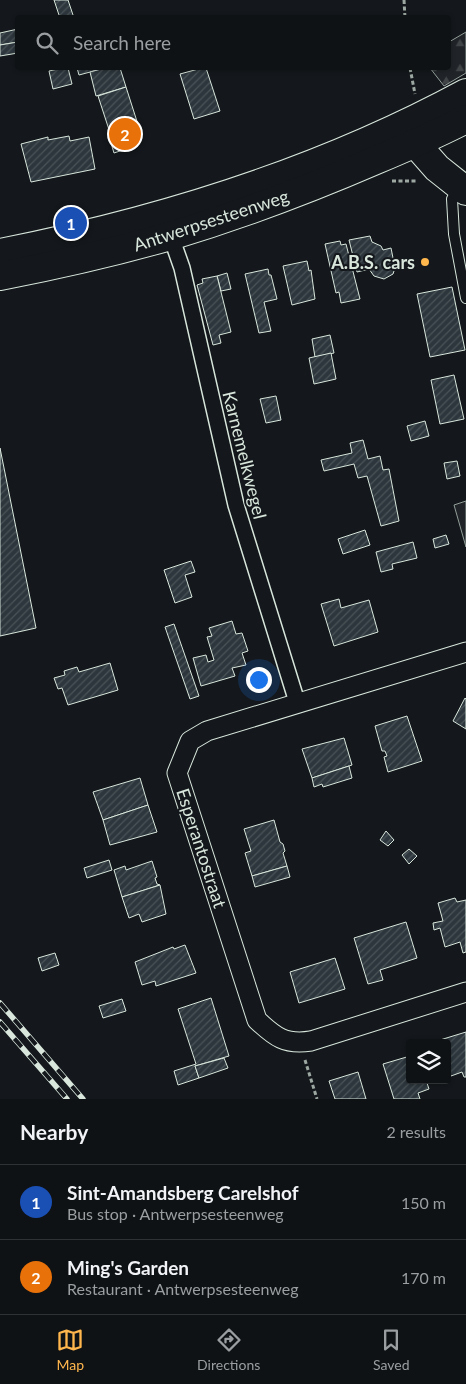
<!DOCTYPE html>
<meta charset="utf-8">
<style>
:root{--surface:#0f1215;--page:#181b1e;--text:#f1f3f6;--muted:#9b9ea0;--line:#2f3234;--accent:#ffb74d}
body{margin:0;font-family:Lato,sans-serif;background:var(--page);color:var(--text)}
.controls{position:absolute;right:15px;bottom:15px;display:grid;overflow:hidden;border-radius:5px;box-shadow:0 1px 4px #0004}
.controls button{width:45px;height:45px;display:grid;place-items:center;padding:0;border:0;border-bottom:1px solid var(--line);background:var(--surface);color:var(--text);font:25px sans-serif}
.you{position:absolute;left:258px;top:679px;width:18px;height:18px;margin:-12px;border:4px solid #fff;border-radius:50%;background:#1a73e8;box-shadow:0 0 0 8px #1a73e833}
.badge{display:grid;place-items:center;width:32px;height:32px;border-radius:50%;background:var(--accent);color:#fff;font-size:16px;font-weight:700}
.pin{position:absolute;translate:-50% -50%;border:2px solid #fff;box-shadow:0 1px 5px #0006}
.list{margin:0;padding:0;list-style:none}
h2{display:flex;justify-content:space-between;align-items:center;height:65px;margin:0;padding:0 20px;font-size:21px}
h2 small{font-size:16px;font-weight:400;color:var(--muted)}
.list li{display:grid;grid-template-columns:32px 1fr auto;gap:15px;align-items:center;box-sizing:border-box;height:75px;padding:0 20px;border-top:1px solid var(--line)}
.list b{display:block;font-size:19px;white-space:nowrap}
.list p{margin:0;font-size:16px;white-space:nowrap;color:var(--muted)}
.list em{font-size:16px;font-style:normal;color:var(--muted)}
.icon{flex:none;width:28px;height:28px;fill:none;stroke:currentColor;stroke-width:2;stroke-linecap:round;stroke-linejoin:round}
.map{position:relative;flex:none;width:466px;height:1099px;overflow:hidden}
.search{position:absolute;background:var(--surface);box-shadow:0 1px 4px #0004;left:15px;right:15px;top:15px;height:55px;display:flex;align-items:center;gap:12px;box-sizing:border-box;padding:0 18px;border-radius:5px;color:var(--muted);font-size:19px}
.sheet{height:215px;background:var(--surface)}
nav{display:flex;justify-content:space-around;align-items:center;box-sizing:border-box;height:70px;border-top:1px solid var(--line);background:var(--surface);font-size:14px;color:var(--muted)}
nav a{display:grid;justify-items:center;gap:2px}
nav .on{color:var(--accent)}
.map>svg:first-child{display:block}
.green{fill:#202428;stroke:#939e99}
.forest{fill:url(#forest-firs);stroke:#939e99}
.building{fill:url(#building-hatch);stroke:#d8e6dc}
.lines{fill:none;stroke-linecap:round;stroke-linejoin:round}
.service-casing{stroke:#d8e6dc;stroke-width:12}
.pedestrian-casing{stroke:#d8e6dc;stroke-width:18}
.minor-casing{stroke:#d8e6dc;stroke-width:21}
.secondary-casing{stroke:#d8e6dc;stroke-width:30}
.primary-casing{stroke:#d8e6dc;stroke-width:30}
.path{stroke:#9da8a2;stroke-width:3;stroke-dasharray:4 2.5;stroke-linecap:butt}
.service{stroke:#14181c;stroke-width:10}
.pedestrian{stroke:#14181c;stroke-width:15}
.minor{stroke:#14181c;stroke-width:19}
.secondary{stroke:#14181c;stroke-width:28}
.primary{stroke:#14181c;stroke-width:28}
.rail-casing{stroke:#d8e6dc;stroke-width:5.5}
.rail{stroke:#14181c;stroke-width:4;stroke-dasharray:11;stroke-linecap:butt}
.poi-dot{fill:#ffb74d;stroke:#14181c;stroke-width:2}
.labels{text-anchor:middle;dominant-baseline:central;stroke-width:4;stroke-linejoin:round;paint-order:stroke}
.street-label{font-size:18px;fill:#d8e6dc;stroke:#14181c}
.poi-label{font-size:18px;font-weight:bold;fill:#d8e6dc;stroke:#14181c;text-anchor:end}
</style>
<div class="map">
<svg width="466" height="1099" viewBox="0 0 466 1099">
<defs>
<pattern id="forest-firs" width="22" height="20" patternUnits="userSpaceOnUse" patternTransform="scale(1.25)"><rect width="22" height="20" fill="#202428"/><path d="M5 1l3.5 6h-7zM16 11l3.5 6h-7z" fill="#404447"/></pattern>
<pattern id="building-hatch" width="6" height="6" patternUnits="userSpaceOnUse" patternTransform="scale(1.25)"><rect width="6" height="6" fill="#2c363c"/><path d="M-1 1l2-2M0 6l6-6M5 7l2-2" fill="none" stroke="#4a5358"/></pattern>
</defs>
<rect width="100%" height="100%" fill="#14181c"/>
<!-- green -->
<path class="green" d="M466,501V547L454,505Z"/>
<!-- forest -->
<path class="forest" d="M466,32V73L444,86L430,68H448L449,42Z"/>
<!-- building -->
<g class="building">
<path d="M54,0H68L74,18H60Z"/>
<path d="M18,29V42L0,45V33Z"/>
<path d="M18,42V53L0,56V45Z"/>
<path d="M63,68H68L72,84L53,89L49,71Z"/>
<path d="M77,68H105L79,75Z"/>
<path d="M105,68H120L126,87L96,96L90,72Z"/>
<path d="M202,68H206L220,111L194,119L180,74Z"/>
<path d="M126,87L141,134L127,138L129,143L115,148L98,96Z"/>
<path d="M69,136L70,141L89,137L95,169L31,182L21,144L48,137V140Z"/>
<path d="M129,137L132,147L114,153L111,143H113L115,148L129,143L127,138Z"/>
<path d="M370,236L372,242L381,246L383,250L391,248L395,268L393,274L384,279L374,276L369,269L357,272L349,240Z"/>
<path d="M340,241L341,245L346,244L360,299L341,303L339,292L336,293L325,244Z"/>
<path d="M307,261L309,271L311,270L315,299L292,305L283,266Z"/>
<path d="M268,269L269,275H271L277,299L264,302L271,331L259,333L245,274Z"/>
<path d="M227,273L231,289L221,291L217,276Z"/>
<path d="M217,276L231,332L219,335L221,343L213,345L197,285L203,283L202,279Z"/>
<path d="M452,287L465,350L430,357L417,294Z"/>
<path d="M330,335L334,353L315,357L312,339Z"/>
<path d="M331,353L336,379L314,384L309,358Z"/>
<path d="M454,375L464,419L440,424L431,380Z"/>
<path d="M276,396L281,420L266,423L260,399Z"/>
<path d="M425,421L429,436L411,441L407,426Z"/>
<path d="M363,440L368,459L380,456L383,470L389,469L399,521L381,526L367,476L358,478L354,464L324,471L321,460L352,453L350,443Z"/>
<path d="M0,448L36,628L0,636Z"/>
<path d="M457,461L460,476L447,479L444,463Z"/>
<path d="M365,530L370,545L343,554L338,539Z"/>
<path d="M446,535L449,544L435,548L433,539Z"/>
<path d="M413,542L417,558L392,564L393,569L381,572L376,552Z"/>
<path d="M191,561L195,572L185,575L192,597L175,603L164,570Z"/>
<path d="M339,599L341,608L369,600L378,632L334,646L321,604Z"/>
<path d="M232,621L236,634L242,633L248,651L242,653L246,665L232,668L235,676L201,686L193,658L206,655L208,662L214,660L207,637L212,636L209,628Z"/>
<path d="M174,624L199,696L190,699L165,627Z"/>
<path d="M110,663L118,690L68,705L62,688L58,689L54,678L65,675L64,671L77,667L79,672Z"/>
<path d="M465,698L466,699V729L453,721Z"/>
<path d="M407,716L422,761L388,772L384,757L387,756L385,751H382L375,726Z"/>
<path d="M344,738L352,765L312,778L302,749Z"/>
<path d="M349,766L352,778L323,787L322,784L314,787L312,778Z"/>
<path d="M140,778L148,805L103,820L93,792Z"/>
<path d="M148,805L157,832L110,845L103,820Z"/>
<path d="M274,820L280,842L283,844L285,851L283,853L287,866L252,876L245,853L251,851L244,829Z"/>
<path d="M386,831L394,840L388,846L380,840Z"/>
<path d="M409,849L417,856L409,864L402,855Z"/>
<path d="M109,860L112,870L87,878L84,868Z"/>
<path d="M152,861L157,877L155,878L157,884L160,885L122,897L114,870L125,866L126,870Z"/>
<path d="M287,866L290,877L255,887L252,876Z"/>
<path d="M160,885L166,914L142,922L139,914L129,918L122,897Z"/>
<path d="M455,898L457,902L466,900V952L463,953L460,942L445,947L440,928L434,930L433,923L443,921L438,903Z"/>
<path d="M406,922L417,958L380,970L383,980L368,984L354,938Z"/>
<path d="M185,945L196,973L156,986L155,981L142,985L135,962L173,947L174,949Z"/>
<path d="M55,953L59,965L42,971L38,958Z"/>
<path d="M335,958L345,989L299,1003L290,972Z"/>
<path d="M211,998L229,1056L195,1066L199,1078L178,1085L174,1071L196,1064L178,1009Z"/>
<path d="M122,999L126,1011L103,1018L99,1006Z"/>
<path d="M466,1032V1077H464L462,1072L451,1076L447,1064V1043H441L440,1040Z"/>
<path d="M410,1056V1080H426L429,1089L418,1093L420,1099H394L383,1064Z"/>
<path d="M224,1058L228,1068L199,1078L195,1066Z"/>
<path d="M358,1072L366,1099H335L329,1081Z"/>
</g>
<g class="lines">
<!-- service casing -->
<g class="service-casing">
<path id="service" d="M458,187L452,199L454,234L466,298"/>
</g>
<!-- pedestrian casing -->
<g class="pedestrian-casing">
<path id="pedestrian" d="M169,231L182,268L236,505L297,702"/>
</g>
<!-- minor casing -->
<g class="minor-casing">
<path id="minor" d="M466,652L207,731L190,741L177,773L257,1020C275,1037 285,1045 311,1041L466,992"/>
</g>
<!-- secondary casing -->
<g class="secondary-casing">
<path id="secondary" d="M406,124L415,143L437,168L466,191"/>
</g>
<!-- primary casing -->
<g class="primary-casing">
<g id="primary">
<path d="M0,253C163,221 320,172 466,93"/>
<path d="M0,276C57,265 114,252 170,236C240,215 309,189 376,160C407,147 437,134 466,119"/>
</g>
</g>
<!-- path -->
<g class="path">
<path d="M404,0L405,18"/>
<path d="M410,68L415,94"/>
<path d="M392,181H416"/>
<path d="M305,1060L317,1099"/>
</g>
<!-- service -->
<use href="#service" class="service"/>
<!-- pedestrian -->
<use href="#pedestrian" class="pedestrian"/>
<!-- minor -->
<use href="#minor" class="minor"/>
<!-- secondary -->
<use href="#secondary" class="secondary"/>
<!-- primary -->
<use href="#primary" class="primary"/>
<!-- rail casing -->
<g class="rail-casing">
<g id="rail">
<path d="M0,1003L83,1099"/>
<path d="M0,1022L67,1099"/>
</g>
</g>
<!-- rail -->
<use href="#rail" class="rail"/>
</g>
<!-- markers -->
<circle class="poi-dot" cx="425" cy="262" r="5"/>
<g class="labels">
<!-- street labels -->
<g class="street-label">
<text transform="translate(211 220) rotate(-18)">Antwerpsesteenweg</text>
<text transform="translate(245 455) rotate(76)">Karnemelkwegel</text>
<text transform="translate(202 848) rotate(72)">Esperantostraat</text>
</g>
<!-- poi labels -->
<g class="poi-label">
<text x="415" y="262">A.B.S. cars</text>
</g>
</g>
</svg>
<div class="controls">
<button><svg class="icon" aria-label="layers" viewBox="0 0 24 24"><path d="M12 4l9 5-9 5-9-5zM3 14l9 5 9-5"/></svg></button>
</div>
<div class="you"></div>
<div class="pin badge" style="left:71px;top:223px;background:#1a4fb4">1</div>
<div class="pin badge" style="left:125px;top:134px;background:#e8710a">2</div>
<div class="search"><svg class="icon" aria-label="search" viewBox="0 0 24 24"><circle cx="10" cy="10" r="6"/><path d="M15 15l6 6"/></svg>Search here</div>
</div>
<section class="sheet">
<h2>Nearby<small>2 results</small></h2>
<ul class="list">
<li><span class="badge" style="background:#1a4fb4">1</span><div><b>Sint-Amandsberg Carelshof</b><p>Bus stop · Antwerpsesteenweg</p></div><em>150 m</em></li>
<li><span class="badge" style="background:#e8710a">2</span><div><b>Ming's Garden</b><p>Restaurant · Antwerpsesteenweg</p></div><em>170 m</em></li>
</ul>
</section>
<nav>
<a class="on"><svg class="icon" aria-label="map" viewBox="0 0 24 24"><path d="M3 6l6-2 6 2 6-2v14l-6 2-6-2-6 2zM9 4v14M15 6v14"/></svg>Map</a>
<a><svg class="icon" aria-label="directions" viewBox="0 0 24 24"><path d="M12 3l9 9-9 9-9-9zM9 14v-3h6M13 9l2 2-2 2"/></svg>Directions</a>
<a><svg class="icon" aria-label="saved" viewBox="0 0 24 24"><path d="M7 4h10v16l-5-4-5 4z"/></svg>Saved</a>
</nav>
